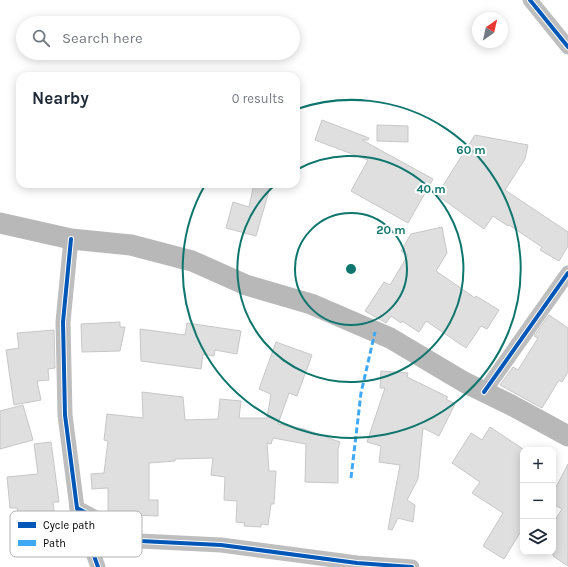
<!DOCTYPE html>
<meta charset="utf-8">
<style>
:root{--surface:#fff;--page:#f2f2f3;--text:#1f2937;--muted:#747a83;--line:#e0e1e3}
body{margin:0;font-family:Karla,sans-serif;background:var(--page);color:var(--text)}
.controls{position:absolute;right:12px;bottom:12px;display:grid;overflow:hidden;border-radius:8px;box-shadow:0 2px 10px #0003}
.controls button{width:36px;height:36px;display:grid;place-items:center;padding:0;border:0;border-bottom:1px solid var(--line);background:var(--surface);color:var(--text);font:20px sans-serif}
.compass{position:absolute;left:472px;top:12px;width:36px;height:36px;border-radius:50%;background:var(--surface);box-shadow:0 2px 10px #0003;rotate:34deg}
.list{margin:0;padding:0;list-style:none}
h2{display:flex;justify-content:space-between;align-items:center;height:52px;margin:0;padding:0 16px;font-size:17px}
h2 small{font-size:13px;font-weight:400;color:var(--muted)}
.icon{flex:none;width:22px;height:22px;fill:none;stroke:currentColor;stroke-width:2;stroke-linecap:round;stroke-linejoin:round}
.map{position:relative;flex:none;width:568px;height:567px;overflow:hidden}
.search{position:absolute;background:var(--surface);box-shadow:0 2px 10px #0003;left:16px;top:16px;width:284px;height:44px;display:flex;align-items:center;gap:10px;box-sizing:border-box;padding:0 14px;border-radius:22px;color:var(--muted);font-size:15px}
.panel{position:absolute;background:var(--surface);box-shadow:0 2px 10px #0003;left:16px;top:72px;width:284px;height:116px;border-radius:12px}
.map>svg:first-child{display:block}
.building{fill:#dfdfdf;stroke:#c7c7c7}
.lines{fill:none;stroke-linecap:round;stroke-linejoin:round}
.street{stroke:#bebebe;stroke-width:15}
.secondary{stroke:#b8b8b8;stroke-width:21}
.quiet{stroke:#3fa9f5;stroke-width:3;stroke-dasharray:6 3;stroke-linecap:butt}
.cycleway-casing{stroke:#fff;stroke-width:6}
.cycleway{stroke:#0057b8;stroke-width:4}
.ring{fill:none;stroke:#0f766e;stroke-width:2}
.key{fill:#fff;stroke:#b2b2b2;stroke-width:1}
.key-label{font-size:11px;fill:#000}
.centre{fill:#0f766e;stroke:#fff;stroke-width:2}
.ring-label{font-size:12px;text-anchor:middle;font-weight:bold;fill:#0f766e;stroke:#fff;stroke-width:4;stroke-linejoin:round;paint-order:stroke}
</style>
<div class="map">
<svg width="568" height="567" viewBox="0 0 568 567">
<rect width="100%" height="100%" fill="#fff"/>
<!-- building -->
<g class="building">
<path d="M322,120L369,138L368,140H362L433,179L408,223L351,191L368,160L315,140Z"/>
<path d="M377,125L408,126V142L377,141Z"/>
<path d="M475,135L528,145L525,159L505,190L568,232V246L559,261L540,250L542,247L509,225L508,226L493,216L484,229L437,195Z"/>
<path d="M254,184H271L256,236L226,228L233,202L249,207Z"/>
<path d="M442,227L447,253L436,271L475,298L476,296L499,310L487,329L481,326L466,348L426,321L419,332L402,321L401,323L391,316L386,323L365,311L384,282L390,285L408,255L401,251L411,234Z"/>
<path d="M549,315L568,328V372L562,382L559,380L542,408L500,385L513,367L518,370L538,338L534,336Z"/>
<path d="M120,322V327H125L120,351L82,352L81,324Z"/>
<path d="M187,323L241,331L237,354L215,350L214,356L203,354L201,369L141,361L140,329L185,335Z"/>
<path d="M54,330L55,368L48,369L49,380L37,381L41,400L14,405L6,350L19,348L17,333Z"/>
<path d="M276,342L312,355L297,396L289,393L278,424L304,429L340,442L338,449V483L305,482L306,444L273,438L271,444L267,443L269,471H276L274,504H271L268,525L261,524V527L244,526L245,523L236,522L237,501L224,500L225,477L211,475L213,458L175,459V461L149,463V500H158V516L108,514V488L92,489L91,474L104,473L108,441L104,440L107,414L143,418L142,392L183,397L185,420L218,419L220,399L241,401L239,418H267L271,394L259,389Z"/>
<path d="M381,371L408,373L407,377L448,397L446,399L455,404L439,436L423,428L418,479L407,500L415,505L413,522L398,518L392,530L388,529L400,465L379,462L381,446L367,442L385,388H380Z"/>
<path d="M23,405L33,440L0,449V411Z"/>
<path d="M490,427L523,449V528L504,559L483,546L503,513L472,493L480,482L452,463L471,433L482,440Z"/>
<path d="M51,442L59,502H53L54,511L41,513L42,517L19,519L17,508H10L7,477L38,474L34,444Z"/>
<path d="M568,464V566L553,556V523L562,509L553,504V493Z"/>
</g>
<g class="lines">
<!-- street -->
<g class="street">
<path d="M530,0L568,47"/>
<path d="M71,239L63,322L65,415L77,508L98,567"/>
<path d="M484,392L568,273"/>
<path d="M77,508L140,541L221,545L357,563L412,567"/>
</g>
<!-- secondary -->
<path class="secondary" d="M0,223L71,239L131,245L192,261L246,285L311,304L390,338L464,382L511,405L568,436"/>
<!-- quiet -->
<path class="quiet" d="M351,478L361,393L375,332"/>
<!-- cycleway casing -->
<g class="cycleway-casing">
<g id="cycleway">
<path d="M530,0L568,47"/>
<path d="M71,239L63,322L65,415L77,508L98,567"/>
<path d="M484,392L568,273"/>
<path d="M77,508L140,541L221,545L357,563L412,567"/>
</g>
</g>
<!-- cycleway -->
<use href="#cycleway" class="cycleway"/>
</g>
<!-- distance rings -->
<g class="ring">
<circle cx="351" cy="269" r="56"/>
<path d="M296 170A113 113 0 1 1 276 184"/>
<path d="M297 109A169 169 0 1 1 205 185"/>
</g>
<!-- legend -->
<rect x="10" y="511" width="132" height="46" rx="6" class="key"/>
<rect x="18" y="522" width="18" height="6" fill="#0057b8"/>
<rect x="18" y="540" width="18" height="6" fill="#3fa9f5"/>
<g class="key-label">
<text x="43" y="529">Cycle path</text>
<text x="43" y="547">Path</text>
</g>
<circle cx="351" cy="269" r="6" class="centre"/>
<g class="ring-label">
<text x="471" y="154">60 m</text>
<text x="431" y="193">40 m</text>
<text x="391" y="234">20 m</text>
</g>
</svg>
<div class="controls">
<button>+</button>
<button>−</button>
<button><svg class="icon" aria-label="layers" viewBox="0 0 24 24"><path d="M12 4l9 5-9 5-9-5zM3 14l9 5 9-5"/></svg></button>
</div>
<svg class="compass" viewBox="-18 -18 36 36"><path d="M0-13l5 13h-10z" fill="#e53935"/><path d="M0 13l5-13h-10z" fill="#747a83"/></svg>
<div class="search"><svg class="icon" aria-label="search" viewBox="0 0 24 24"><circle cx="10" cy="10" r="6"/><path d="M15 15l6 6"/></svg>Search here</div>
<section class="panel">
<h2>Nearby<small>0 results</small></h2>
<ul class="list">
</ul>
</section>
</div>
